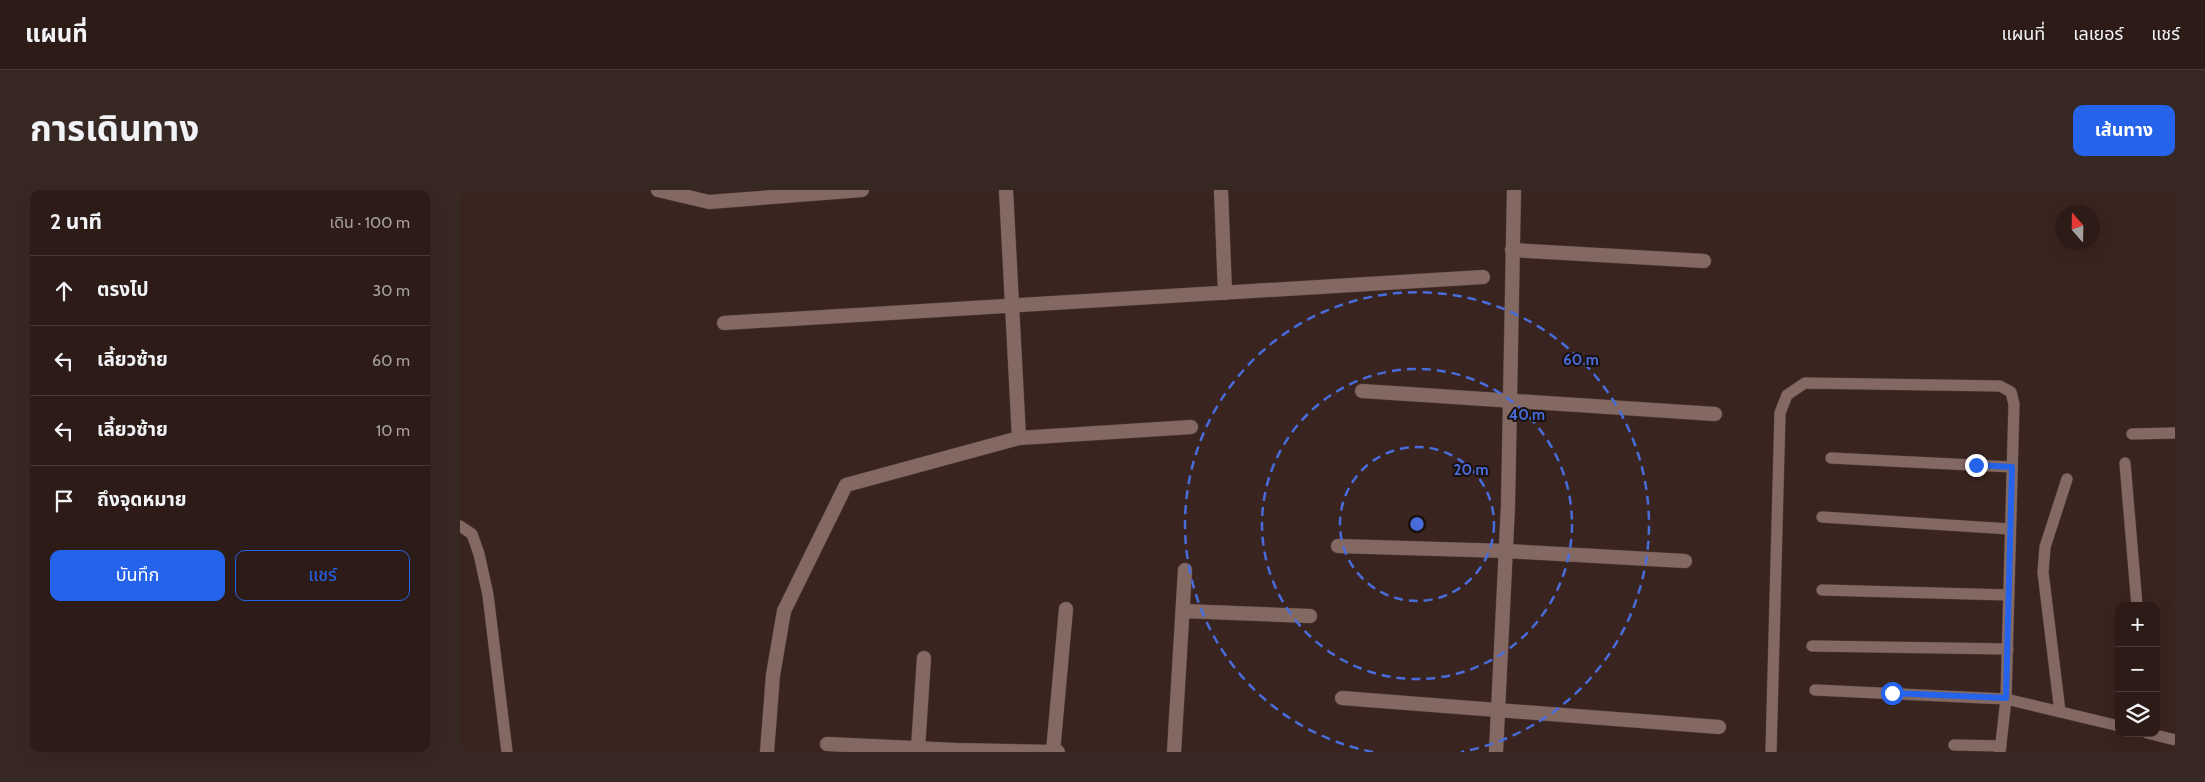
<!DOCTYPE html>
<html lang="th">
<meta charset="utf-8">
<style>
:root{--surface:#2c1b17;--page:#382824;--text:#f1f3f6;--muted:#a6a1a1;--line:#483936;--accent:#2563eb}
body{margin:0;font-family:Cabin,"Noto Sans Thai",sans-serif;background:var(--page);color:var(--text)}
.controls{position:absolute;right:15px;bottom:15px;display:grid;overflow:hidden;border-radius:10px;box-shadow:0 5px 20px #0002}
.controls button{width:45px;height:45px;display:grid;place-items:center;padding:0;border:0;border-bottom:1px solid var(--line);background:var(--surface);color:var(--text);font:25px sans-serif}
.compass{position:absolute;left:1595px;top:15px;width:45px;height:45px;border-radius:50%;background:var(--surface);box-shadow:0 5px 20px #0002;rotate:340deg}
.stop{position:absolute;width:15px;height:15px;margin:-11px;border:4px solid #2563eb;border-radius:50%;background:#fff}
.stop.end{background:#2563eb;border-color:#fff;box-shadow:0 1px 5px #0008}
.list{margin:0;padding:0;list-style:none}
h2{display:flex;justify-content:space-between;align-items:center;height:65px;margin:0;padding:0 20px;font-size:21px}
h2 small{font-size:16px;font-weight:400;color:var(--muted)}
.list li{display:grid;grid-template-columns:32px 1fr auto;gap:15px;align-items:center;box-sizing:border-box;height:70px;padding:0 20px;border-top:1px solid var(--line)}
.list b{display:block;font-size:19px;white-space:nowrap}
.list em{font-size:16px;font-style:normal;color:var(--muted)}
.actions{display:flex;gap:10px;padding:15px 20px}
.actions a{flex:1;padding:11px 0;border:1px solid var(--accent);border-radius:10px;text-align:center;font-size:18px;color:var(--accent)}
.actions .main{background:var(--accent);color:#fff}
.icon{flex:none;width:28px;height:28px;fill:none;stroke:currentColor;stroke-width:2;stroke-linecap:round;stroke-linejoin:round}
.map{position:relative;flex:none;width:1715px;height:562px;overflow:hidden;border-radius:10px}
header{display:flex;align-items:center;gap:30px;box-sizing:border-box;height:70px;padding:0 25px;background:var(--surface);border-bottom:1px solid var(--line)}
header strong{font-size:24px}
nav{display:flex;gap:28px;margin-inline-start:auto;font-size:18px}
.intro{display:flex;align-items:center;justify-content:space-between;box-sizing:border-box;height:120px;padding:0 30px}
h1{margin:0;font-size:35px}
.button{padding:12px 22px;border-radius:10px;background:var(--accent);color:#fff;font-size:18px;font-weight:700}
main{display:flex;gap:30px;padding:0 30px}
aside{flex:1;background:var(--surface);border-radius:10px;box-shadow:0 5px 20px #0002}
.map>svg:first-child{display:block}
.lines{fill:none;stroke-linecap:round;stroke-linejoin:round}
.service-casing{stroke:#53403d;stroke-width:12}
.minor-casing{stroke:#53403d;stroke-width:15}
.service{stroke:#846963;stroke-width:11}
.minor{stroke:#846963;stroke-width:14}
.route{stroke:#2563eb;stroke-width:6}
.ring{fill:none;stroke:#486cda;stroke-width:2.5;stroke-dasharray:9 6}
.centre{fill:#486cda;stroke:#1a100e;stroke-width:2.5}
.ring-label{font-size:15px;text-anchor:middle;font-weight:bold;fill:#486cda;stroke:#1a100e;stroke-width:4;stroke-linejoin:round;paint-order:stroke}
</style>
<header>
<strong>แผนที่</strong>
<nav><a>แผนที่</a><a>เลเยอร์</a><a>แชร์</a></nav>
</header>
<div class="intro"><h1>การเดินทาง</h1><a class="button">เส้นทาง</a></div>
<main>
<aside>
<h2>2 นาที<small>เดิน · 100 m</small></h2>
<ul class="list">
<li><svg class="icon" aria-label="ahead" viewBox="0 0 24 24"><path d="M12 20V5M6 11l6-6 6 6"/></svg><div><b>ตรงไป</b></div><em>30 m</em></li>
<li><svg class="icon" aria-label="left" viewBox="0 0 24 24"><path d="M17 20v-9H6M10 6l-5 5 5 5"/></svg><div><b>เลี้ยวซ้าย</b></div><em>60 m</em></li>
<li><svg class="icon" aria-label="left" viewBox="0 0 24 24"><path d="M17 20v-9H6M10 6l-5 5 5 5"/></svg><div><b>เลี้ยวซ้าย</b></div><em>10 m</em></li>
<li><svg class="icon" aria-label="arrive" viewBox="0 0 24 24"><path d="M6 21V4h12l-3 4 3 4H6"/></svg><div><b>ถึงจุดหมาย</b></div></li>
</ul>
<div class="actions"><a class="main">บันทึก</a><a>แชร์</a></div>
</aside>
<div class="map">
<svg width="1715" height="562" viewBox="0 0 1715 562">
<rect width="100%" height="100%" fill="#3a241f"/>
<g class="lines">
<!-- service casing -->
<g class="service-casing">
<g id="service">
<path d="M1672,244L1715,243"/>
<path d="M1371,268L1552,277"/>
<path d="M1665,273L1677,416"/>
<path d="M1362,327L1550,339"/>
<path d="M0,336L12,344L19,364L28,405L47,562"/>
<path d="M1362,400L1549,405"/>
<path d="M1352,456L1548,459"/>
<path d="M1355,500L1546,509L1659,536"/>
<path d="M1600,522L1583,382L1585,357L1607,289"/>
<path d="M1687,543L1715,550"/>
<path d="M1494,555L1541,556"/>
<path d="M1311,562L1320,223L1327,205L1345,193L1540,196L1551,202L1554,214L1546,509L1540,562"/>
</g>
</g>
<!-- minor casing -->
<g class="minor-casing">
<g id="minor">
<path d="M198,0L249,12L402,0"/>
<path d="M761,0L765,103"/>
<path d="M1052,60L1244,71"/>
<path d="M264,133L1023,87"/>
<path d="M902,201L1255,224"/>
<path d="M559,248L731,237"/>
<path d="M878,356L1046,361L1225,371"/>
<path d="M723,421L850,426"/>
<path d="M882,508L1259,537"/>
<path d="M367,554L496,560L598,562"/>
<path d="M458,558L464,468"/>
<path d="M307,562L313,485L324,421L386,295L559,248L546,0"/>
<path d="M593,562L606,419"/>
<path d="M714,562L725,380"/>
<path d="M1036,562L1048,315L1054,0"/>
</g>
</g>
<!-- service -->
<use href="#service" class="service"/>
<!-- minor -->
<use href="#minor" class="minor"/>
</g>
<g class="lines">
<!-- route -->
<path class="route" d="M1432,503L1546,508L1552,277L1516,275"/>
</g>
<!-- distance rings -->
<g class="ring">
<circle cx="957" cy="334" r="77"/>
<circle cx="957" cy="334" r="155"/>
<path d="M913 562A232 232 0 1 1 1001 562"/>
</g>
<circle cx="957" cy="334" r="8" class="centre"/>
<g class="ring-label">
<text x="1121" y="175">60 m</text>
<text x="1067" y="230">40 m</text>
<text x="1011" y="285">20 m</text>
</g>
</svg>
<div class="controls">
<button>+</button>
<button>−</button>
<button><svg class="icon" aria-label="layers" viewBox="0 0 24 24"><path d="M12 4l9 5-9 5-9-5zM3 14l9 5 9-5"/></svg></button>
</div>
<svg class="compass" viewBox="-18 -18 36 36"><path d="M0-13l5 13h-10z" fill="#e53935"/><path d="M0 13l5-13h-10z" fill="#a6a1a1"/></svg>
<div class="stop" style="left:1432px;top:503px"></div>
<div class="stop end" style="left:1516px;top:275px"></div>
</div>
</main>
